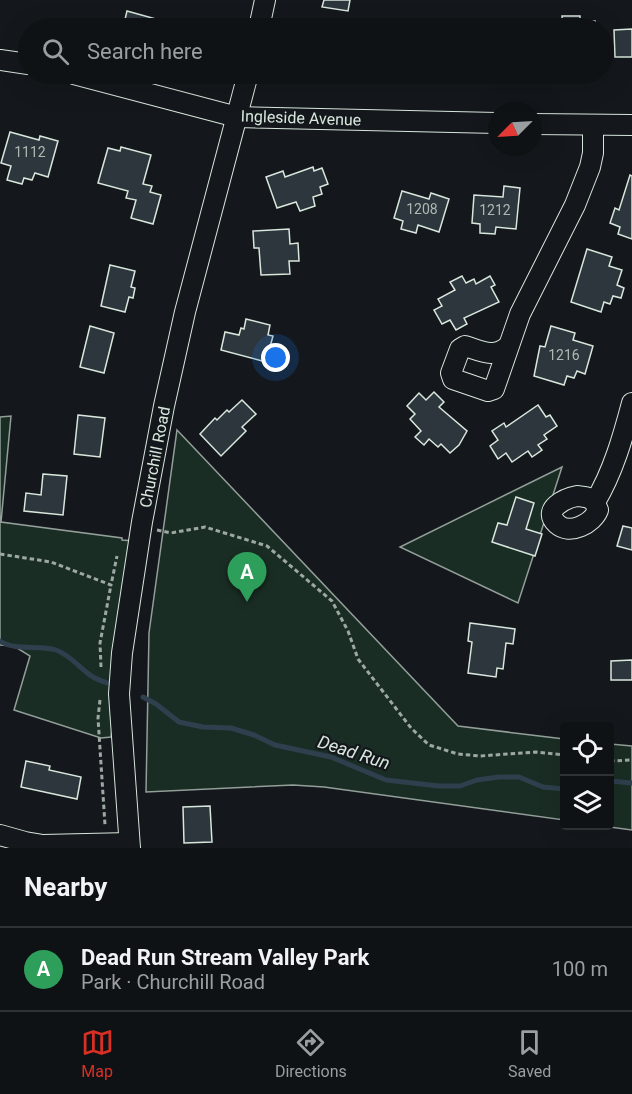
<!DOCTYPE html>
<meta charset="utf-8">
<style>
:root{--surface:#0f1215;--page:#181b1e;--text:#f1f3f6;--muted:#9b9ea0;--line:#2f3234;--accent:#d93025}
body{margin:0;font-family:Roboto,sans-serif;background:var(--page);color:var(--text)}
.controls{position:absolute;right:18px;bottom:18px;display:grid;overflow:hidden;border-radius:6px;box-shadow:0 6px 24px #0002}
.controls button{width:54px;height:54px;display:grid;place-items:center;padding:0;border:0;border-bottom:2px solid var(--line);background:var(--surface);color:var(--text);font:30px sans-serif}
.compass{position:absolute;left:488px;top:102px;width:54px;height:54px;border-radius:50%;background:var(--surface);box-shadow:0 6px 24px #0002;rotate:246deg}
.you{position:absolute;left:276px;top:358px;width:21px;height:21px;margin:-15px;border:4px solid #fff;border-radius:50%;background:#1a73e8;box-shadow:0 0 0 9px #1a73e833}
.badge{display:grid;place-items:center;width:39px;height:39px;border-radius:50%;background:var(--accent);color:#fff;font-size:20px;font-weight:700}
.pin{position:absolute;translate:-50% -50px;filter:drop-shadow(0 2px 3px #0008)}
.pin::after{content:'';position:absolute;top:32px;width:21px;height:18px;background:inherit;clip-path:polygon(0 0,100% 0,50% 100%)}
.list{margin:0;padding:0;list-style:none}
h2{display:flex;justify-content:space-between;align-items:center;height:78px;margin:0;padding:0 24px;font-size:26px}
h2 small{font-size:20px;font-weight:400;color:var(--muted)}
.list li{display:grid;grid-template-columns:39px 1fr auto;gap:18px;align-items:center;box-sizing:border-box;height:84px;padding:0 24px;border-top:2px solid var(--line)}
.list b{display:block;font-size:22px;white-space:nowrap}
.list p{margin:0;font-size:20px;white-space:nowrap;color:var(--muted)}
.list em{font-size:20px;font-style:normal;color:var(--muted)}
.icon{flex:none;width:33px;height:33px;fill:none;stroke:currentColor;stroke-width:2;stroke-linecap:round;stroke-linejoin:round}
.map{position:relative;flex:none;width:632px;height:848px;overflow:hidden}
.search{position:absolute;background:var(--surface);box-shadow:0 6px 24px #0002;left:18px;right:18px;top:18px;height:66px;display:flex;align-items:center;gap:15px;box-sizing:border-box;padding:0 21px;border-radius:33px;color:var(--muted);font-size:22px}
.sheet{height:162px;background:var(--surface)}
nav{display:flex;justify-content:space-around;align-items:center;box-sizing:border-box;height:84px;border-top:2px solid var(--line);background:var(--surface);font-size:16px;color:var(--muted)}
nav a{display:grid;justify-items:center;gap:3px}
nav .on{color:var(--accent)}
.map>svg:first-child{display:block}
.green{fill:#1a2d24;stroke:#939e99;stroke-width:1.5}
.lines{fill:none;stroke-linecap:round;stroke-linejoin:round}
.stream{stroke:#2f3f4d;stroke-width:5}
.building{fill:#2c363c;stroke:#d8e6dc;stroke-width:1.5}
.minor-casing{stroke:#d8e6dc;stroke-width:22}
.path{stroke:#9da8a2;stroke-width:3;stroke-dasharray:4.5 3;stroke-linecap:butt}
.minor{stroke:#14181c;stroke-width:20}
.labels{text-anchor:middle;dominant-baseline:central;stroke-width:4.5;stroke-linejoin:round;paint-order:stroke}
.number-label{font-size:14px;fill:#adbab4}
.street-label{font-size:16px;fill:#d8e6dc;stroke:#14181c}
.water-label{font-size:18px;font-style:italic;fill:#d8e6dc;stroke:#14181c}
</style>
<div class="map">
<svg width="632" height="848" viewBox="0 0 632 848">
<rect width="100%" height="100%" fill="#14181c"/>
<!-- green -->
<g class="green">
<path d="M11,416L1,522L122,538V540L134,541L111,737L101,738L14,710L30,656L14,646L0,645V417Z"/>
<path d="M177,430L458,726L564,739V820L324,787L293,785L146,792L149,633Z"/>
<path d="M562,467L518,603L400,547Z"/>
<path d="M610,744L632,746V830L602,826H610Z"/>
</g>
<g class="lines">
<!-- stream -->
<g class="stream">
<path d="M0,641C17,652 38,644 56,650C70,655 79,667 90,675C95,679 102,681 107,683"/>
<path d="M143,697L156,704L179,722L203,727L231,728L254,735L275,745L331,757L386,780L439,786H460L477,780L499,777H519L543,787L564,789"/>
<path d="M610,781L632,783"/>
</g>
</g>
<!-- building -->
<g class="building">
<path d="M324,0H350L348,11L322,7Z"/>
<path d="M127,11L181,26L180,28H123Z"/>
<path d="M562,16H580V21H595L596,28H563Z"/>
<path d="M632,29V57H615L614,30Z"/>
<path d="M571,74H597V78L572,79Z"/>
<path d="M10,132L39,140L40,136L58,141L48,177L35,173L32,180L24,178L22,184L7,180L11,166L1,163Z"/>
<path d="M121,147L151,155L143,184L152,186L150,192L161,195L153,224L131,218L136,200L126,198L128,191L98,183L108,148L120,151Z"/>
<path d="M313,167L314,171L322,168L328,184L320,187L322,194L313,197L315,206L300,211L296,202L277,208L266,177L283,171L285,177Z"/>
<path d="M630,175L632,176V239L618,234L620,227L610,223L615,208L619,210Z"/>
<path d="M504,186L520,188L516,229L496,227L495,234L480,233V224L472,223L474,195L503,197Z"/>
<path d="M402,191L429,199L431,193L449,199L439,232L418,225L416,233L401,229L403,221L394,218Z"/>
<path d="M289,229L290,244L298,243L299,261H289L290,274L261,275L259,248H254L253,231Z"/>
<path d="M587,249L612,257L609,266L622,270L617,285L624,288L621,298L613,296L610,304L604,302L601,312L571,302Z"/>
<path d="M110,265L135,271L131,287L135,288L133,298L129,297L125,312L101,306Z"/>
<path d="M462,276L466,283L474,279L476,284L490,276L495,285L491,287L499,302L464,318L467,324L456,330L450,320L442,324L434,310L442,306L438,299L455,290L450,282Z"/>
<path d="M246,319L270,325L268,335L273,336L266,362L221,350L225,332L239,335L241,328L244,329Z"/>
<path d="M90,326L114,333L104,373L80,367Z"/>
<path d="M551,326L575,333L573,340L593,346L585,374L577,371L574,378L567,376L564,385L534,376L540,346L545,347Z"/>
<path d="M434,392L444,402L439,407L467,431L459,445L450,453L441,444L438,447L429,439L424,445L415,437L421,431L410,419L415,414L407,406L419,393L426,400Z"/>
<path d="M242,400L256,414L242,427L246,431L221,456L200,434L215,418L217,420L227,410L229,412Z"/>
<path d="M538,405L546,417L550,415L557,426L544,435L547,439L538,445L542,450L532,457L528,451L512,462L506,453L498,459L490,446L498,440L492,431L504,423L506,427Z"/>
<path d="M78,415L105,418L100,457L74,454Z"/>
<path d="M43,474L67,476L63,515L24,511L26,493L41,495Z"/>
<path d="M516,497L534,503L526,529L542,534L535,556L492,542L498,523L507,525Z"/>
<path d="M623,526L632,528V550L617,546Z"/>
<path d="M470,623L515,629L513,644L506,643L503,669L497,668L496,677L468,673L472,642L468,641Z"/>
<path d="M632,660V680H611V661Z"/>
<path d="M26,761L50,766L49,770L81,777L77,799L21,787Z"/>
<path d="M210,806L212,842L184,843L183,807Z"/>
</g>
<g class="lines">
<!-- minor casing -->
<g class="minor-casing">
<g id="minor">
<path d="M259,28L265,0"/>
<path d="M0,60L28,64"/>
<path d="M74,74L237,117L497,123"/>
<path d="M533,124L632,125"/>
<path d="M508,346C495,359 481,351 465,346L460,349L451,373L453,379L488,391L494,389L520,314L575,205L590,167L593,153V125"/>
<path d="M577,496C589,497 594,498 598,510C593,523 570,536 557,524C541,509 566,498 577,496Z"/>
<path d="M595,502C613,472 623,437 632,403"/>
<path d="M0,835L25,842L43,845L129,843"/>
<path d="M130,848L119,694L122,653L142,522L164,406L185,312L248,74"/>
</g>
</g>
<!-- path -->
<g class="path">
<path d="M157,530L171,533L205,527L267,546L332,601L348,631L358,659L411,728L429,745L458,754L480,756L536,752L564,755"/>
<path d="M0,554L51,562L111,585L117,556"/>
<path d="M101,667L100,643L111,585"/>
<path d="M100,700L98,718L105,825"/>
<path d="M610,761L632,760"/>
</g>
<!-- minor -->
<use href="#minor" class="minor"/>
</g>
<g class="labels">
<!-- number labels -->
<g class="number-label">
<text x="30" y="152">1112</text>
<text x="422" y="209">1208</text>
<text x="495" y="210">1212</text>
<text x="564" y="355">1216</text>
</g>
<!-- street labels -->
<g class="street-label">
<text transform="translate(301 118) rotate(2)">Ingleside Avenue</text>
<text transform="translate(155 457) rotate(-79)">Churchill Road</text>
</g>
<!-- water labels -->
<g class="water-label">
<text transform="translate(354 752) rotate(18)">Dead Run</text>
</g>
</g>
</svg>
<div class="controls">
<button><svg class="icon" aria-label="locate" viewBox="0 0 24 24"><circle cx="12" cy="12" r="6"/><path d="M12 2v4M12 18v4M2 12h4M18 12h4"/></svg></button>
<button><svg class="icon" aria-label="layers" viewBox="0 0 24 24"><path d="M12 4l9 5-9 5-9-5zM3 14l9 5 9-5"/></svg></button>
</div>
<svg class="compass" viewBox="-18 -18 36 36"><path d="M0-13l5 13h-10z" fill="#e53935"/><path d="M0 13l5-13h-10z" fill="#9b9ea0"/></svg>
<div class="you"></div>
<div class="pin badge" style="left:247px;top:602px;background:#2e9e5b">A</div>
<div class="search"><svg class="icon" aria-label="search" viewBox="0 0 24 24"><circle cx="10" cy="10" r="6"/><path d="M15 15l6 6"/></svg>Search here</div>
</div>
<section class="sheet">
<h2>Nearby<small></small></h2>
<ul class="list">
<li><span class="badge" style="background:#2e9e5b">A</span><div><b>Dead Run Stream Valley Park</b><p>Park · Churchill Road</p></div><em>100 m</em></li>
</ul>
</section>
<nav>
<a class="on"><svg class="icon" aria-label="map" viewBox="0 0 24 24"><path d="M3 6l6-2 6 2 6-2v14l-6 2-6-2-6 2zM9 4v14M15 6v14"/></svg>Map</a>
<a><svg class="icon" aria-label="directions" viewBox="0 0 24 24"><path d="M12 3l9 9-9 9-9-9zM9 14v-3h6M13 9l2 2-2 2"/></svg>Directions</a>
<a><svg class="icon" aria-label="saved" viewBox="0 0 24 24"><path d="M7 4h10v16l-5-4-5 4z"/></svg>Saved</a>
</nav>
